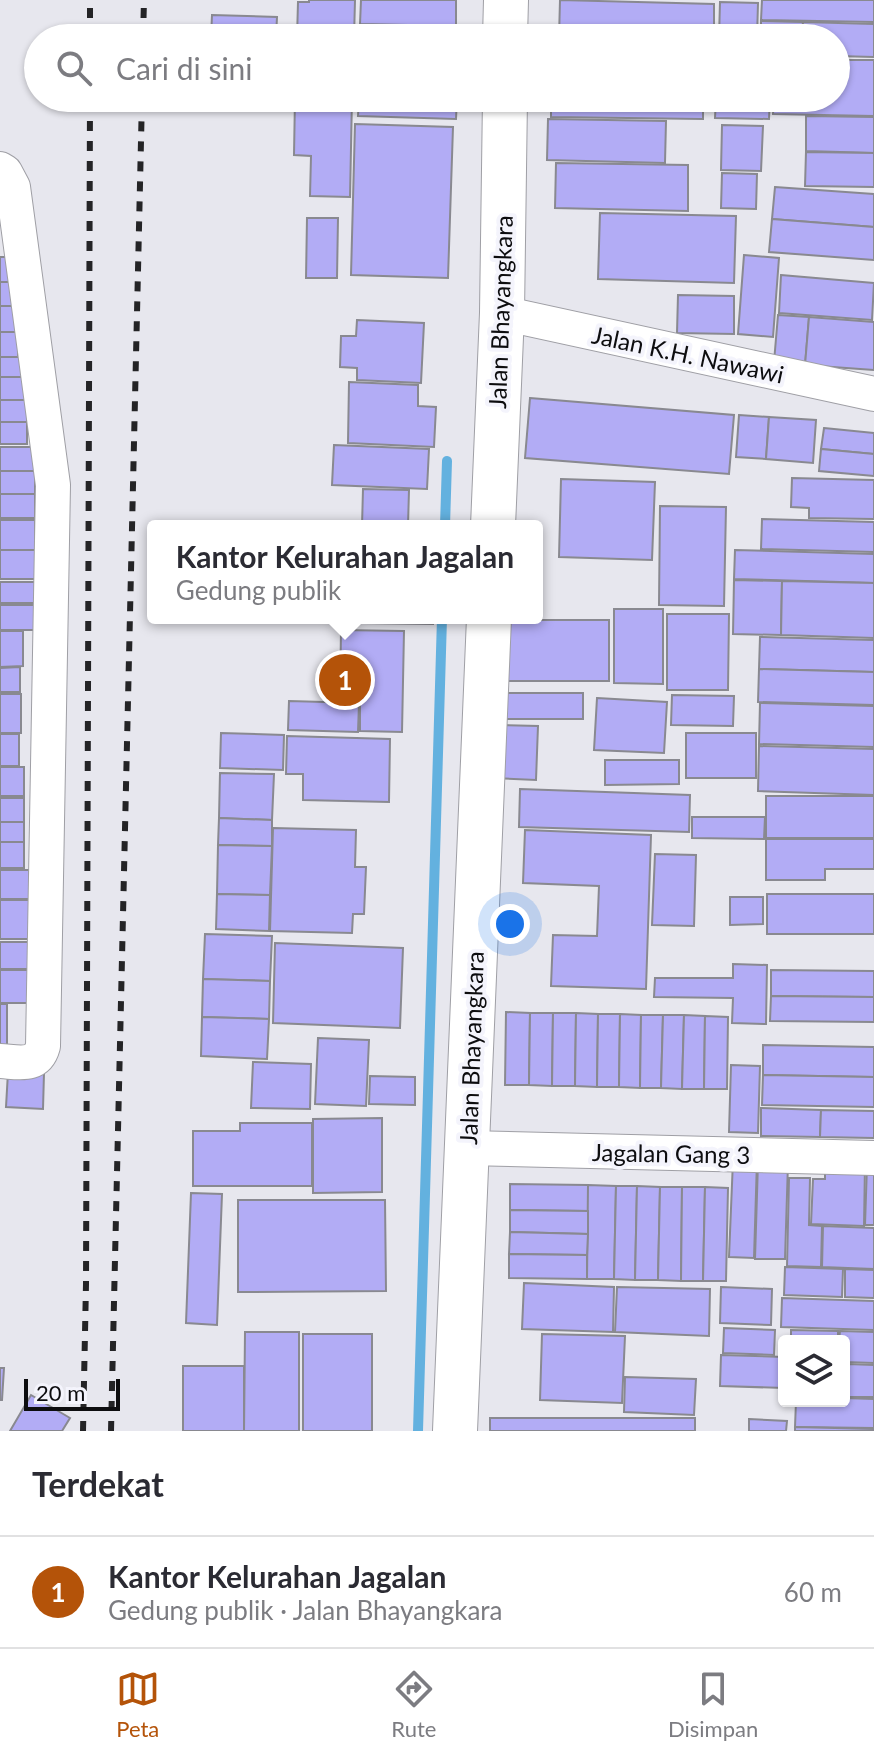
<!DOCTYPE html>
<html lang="id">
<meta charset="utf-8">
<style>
:root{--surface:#fff;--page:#f7f7f7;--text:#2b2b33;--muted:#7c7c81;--line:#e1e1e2;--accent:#b45309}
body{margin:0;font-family:Lato,sans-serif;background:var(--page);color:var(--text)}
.controls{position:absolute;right:24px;bottom:24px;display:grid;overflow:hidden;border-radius:8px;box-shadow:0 2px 6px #0004}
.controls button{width:72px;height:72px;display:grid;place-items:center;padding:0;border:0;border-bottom:2px solid var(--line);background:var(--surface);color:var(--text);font:40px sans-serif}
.scale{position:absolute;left:24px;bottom:20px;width:96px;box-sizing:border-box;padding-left:8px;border:4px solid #0d0d0f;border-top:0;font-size:22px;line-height:28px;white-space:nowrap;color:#0d0d0f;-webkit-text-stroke:6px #f4f4fc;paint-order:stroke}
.you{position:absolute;left:510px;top:924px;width:28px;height:28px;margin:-20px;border:6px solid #fff;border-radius:50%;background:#1a73e8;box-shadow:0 0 0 12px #1a73e833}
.badge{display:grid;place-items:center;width:52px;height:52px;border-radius:50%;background:var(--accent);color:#fff;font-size:26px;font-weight:700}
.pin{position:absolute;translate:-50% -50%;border:4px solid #fff;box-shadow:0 2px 8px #0006}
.popup{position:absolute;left:147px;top:520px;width:396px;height:104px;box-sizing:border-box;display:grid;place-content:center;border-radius:8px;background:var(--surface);filter:drop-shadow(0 2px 6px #0005);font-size:26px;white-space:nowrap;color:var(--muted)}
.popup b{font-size:30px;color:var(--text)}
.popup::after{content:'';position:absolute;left:50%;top:100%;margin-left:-16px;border:16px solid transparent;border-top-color:var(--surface)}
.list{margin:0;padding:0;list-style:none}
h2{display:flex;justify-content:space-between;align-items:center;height:104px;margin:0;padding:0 32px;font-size:34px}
h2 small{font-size:26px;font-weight:400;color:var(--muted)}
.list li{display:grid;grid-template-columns:52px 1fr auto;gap:24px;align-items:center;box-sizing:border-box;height:112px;padding:0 32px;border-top:2px solid var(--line)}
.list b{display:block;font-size:30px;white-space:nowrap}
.list p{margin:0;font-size:26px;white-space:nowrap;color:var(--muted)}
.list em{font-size:26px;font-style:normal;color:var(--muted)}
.icon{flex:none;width:44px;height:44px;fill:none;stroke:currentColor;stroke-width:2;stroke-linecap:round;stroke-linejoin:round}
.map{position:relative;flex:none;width:874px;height:1431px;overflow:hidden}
.search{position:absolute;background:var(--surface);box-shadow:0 2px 6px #0004;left:24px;right:24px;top:24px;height:88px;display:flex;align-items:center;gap:20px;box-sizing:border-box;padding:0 28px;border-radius:44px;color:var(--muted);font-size:30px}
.sheet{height:216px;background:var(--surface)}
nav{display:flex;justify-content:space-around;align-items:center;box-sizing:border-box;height:112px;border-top:2px solid var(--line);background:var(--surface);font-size:22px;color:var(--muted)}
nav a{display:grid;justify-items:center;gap:4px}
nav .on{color:var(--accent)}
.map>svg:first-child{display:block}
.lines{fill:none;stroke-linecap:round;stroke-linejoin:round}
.stream{stroke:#63b1df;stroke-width:10}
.building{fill:#b2acf5;stroke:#898990;stroke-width:2}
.minor-casing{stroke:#9f9fa5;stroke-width:36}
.major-casing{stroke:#9f9fa5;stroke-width:46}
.minor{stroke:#fff;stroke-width:34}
.major{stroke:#fff;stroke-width:44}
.rail{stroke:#242426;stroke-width:6;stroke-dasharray:10 10;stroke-linecap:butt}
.labels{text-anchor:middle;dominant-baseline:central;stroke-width:8;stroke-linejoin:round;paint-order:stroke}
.street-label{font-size:24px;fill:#0d0d0f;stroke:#f4f4fc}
</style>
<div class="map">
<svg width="874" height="1431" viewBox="0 0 874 1431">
<rect width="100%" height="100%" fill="#e7e7ee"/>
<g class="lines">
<!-- stream -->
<g class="stream">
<path d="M445,526L447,461"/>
<path d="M418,1431L442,618"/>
</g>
</g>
<!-- building -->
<g class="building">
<path d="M309,0H355L354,38H297L298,2H309Z"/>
<path d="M361,0H456V26L360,24Z"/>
<path d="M560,0L714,4V38H559Z"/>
<path d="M762,0H874V22L761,20Z"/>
<path d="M720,2L758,3L757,38H719Z"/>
<path d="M212,15L277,17L276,38H211Z"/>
<path d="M761,21L803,22L802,38H761Z"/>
<path d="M803,22L874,24V57L836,56V38H802Z"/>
<path d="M360,26L458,29V38H360Z"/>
<path d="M836,60H874V116L773,114L774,98H836Z"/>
<path d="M295,98H352L350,197L310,196L311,156L294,155Z"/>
<path d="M359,98H457L456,119L358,116Z"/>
<path d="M551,98H703V119L551,117Z"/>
<path d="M716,98H770L769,119L715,118Z"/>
<path d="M806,116L874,117V153L806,151Z"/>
<path d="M548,119L666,121L665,163L547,160Z"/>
<path d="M355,124L453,127L448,278L351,275Z"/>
<path d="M722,125L763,126L761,171L721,170Z"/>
<path d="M806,152L874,153V187L805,186Z"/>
<path d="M556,163L688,165V211L555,208Z"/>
<path d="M722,173L757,174L756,209L721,208Z"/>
<path d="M775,187L874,194V227L772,219Z"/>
<path d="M600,213L736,216L734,283L598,279Z"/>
<path d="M307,218H338L337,278H306Z"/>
<path d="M772,219L874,227V260L769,252Z"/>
<path d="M744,255L779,258L773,337L738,334Z"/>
<rect x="0" y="257" width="18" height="25"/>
<path d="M781,275L874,283L872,320L779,313Z"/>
<rect x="0" y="282" width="18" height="24"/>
<path d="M678,295L734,296V334L677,333Z"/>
<rect x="0" y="306" width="18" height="26"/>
<path d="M778,315L809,317L805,365L774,362Z"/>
<path d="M809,317L874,322V370L805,365Z"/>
<path d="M357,320L424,323L421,383L357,380V368L340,367L341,336H356Z"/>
<rect x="0" y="332" width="18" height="25"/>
<rect x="0" y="357" width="27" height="20"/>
<rect x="0" y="377" width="27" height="23"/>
<path d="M349,382L418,385V406L436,407L434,447L348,443Z"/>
<path d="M530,398L734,415L729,474L525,458Z"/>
<rect x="0" y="400" width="27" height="22"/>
<path d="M739,415L769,417L766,459L736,457Z"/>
<path d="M769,417L816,420L813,463L766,459Z"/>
<rect x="0" y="422" width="27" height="22"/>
<path d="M824,428L874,433V454L821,449Z"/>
<path d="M334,445L429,449L427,489L332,485Z"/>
<rect x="0" y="447" width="35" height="24"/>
<path d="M821,449L874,454V476L819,471Z"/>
<rect x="0" y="471" width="35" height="23"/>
<path d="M792,478L874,480V519L809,518V508L791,507Z"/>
<path d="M561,479L655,482L652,560L559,557Z"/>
<path d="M363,489L409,490L408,526H362Z"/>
<rect x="0" y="494" width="35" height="24"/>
<path d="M660,506L726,507L724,606L659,605Z"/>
<path d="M762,519L874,522V552L761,549Z"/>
<rect x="0" y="520" width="35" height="30"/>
<path d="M306,522L360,523V526H306Z"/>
<rect x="0" y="550" width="35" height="29"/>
<path d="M735,550L874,554V583L734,579Z"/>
<path d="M734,580L782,581L781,635L733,634Z"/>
<path d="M782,581L874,583V638L781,635Z"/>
<rect x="0" y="582" width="35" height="21"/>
<rect x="0" y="605" width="35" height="25"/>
<path d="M614,609H663V684L614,683Z"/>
<path d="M667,614H729L728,690H667Z"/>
<path d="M291,618H363V623L291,621Z"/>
<path d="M363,618H433V624L363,623Z"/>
<rect x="507" y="620" width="102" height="61"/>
<path d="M341,630L404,631L402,732L360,731V701H340Z"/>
<path d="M0,631H23V666L0,667Z"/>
<path d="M760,637L874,640V672L759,669Z"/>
<path d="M20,667V692H0V668Z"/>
<path d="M759,669L874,672V705L758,702Z"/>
<rect x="494" y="693" width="89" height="26"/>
<rect x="0" y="694" width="21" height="39"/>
<path d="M672,695L734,696L733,726L671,725Z"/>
<path d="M597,698L667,702L664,753L594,750Z"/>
<path d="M289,701L359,703L358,732L288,730Z"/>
<path d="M760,703L874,706V747L759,744Z"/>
<path d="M496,725L538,726L536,780L494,778Z"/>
<path d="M221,733L284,735L283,770L220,768Z"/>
<rect x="686" y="733" width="70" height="45"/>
<rect x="0" y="734" width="19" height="32"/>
<path d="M287,736L390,739L389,802L303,800V774H286Z"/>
<path d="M759,746L874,749V795L758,791Z"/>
<path d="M605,760H679V784L605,785Z"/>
<rect x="0" y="767" width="24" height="29"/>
<path d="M220,773L274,774L272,820L219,818Z"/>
<path d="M520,789L690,795L689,832L519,827Z"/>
<rect x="766" y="796" width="108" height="42"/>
<rect x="0" y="798" width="24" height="24"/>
<path d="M692,817H765L764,839L692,838Z"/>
<path d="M219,818L272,820V846L218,845Z"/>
<rect x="0" y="822" width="24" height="20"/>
<path d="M273,828L356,830L355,867H366L364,914H353L352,933L270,931Z"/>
<path d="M525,830L651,835L646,989L551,986L553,935L597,936L599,886L523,883Z"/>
<path d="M766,839H874V869H825V880H766Z"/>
<rect x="0" y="842" width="24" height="26"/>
<path d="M218,845L272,846L270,895L217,894Z"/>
<path d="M655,854L696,855L694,926L652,925Z"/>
<path d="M0,870H29L30,899H0Z"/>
<path d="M217,894L270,895L269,931L216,929Z"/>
<rect x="767" y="894" width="107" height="40"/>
<path d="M730,897H763V924L730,925Z"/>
<path d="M0,900H29L30,939H0Z"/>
<path d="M205,934L272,936L270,981L203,979Z"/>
<rect x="0" y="942" width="29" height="27"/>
<path d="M275,943L403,948L400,1028L273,1023Z"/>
<path d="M733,964L767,965L766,1024L732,1023L733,998L654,997L655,978H733Z"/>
<rect x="0" y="970" width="31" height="33"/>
<path d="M771,970L874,971V997L771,996Z"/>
<path d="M203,979L270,981L269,1019L202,1017Z"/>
<path d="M771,996L874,997V1022L770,1021Z"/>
<rect x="0" y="1004" width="7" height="44"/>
<path d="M506,1012L530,1013L529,1085H505Z"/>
<path d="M530,1013H553L552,1086L529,1085Z"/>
<path d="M553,1013H576L575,1086H552Z"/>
<path d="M576,1013L598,1014L597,1087L575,1086Z"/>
<path d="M598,1014H620L619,1087H597Z"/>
<path d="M620,1014L641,1015L640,1088L619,1087Z"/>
<path d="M641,1015H663L661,1088H640Z"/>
<path d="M663,1015H684L682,1089L661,1088Z"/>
<path d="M684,1015L705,1016L704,1089H682Z"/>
<path d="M705,1016L728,1017L727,1089H704Z"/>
<path d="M202,1017L269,1019L267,1059L201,1056Z"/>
<path d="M318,1038L369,1040L366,1106L315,1104Z"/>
<path d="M763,1045L874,1047V1077L763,1075Z"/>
<path d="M253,1062L311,1064L310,1109L251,1108Z"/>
<path d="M731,1065L760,1066L758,1133L729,1132Z"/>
<path d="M8,1072L44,1073L43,1109L6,1107Z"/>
<path d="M763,1075L874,1077V1107L762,1105Z"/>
<path d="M370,1076L415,1077V1105L369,1104Z"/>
<path d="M761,1108L821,1110L820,1137L761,1136Z"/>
<path d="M821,1110L874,1111V1138L820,1137Z"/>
<path d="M382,1118V1192L313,1193V1119Z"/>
<path d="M240,1123H312V1186H193V1131H240Z"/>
<path d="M733,1160H757L754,1258L729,1257Z"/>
<path d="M758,1162L788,1163L785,1259H755Z"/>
<path d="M825,1163L865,1164L864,1226L811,1224L813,1179H825Z"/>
<path d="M867,1165H874V1225H865Z"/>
<path d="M789,1178H810L809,1225L822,1226L821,1267L787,1266Z"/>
<path d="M510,1184L588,1185V1211L510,1210Z"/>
<path d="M588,1185L616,1186L614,1279H587Z"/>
<path d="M616,1186H637L635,1280L614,1279Z"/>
<path d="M637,1186L660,1187L658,1280H635Z"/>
<path d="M660,1187H682L681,1281L658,1280Z"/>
<path d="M682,1187H705L703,1281H681Z"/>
<path d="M705,1187L728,1188L726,1281H703Z"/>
<path d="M191,1193L222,1194L217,1325L186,1323Z"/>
<path d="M238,1200H385L386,1291L238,1292Z"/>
<path d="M510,1210L588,1211V1234L510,1232Z"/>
<path d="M823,1226L874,1228V1269L822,1267Z"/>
<path d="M510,1232L588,1234L587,1255L509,1254Z"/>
<path d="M509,1254L587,1255V1279L509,1278Z"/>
<path d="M785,1267L843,1269L842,1297L784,1295Z"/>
<path d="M845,1269L874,1270V1298L845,1297Z"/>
<path d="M524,1283L614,1287L613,1332L522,1329Z"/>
<path d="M617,1287L710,1289L709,1336L615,1332Z"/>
<path d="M721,1287L772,1289L771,1325L720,1323Z"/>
<path d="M782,1298L874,1301V1330L781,1327Z"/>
<path d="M724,1328L775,1330L774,1355L723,1353Z"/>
<path d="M791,1330L838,1331V1341H791Z"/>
<path d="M840,1331L874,1332V1363L844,1362V1341H839Z"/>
<path d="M245,1332H299V1431H244Z"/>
<rect x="303" y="1334" width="69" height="97"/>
<path d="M542,1334L625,1336L622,1403L540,1400Z"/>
<path d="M721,1355L784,1357V1388L720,1386Z"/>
<path d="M844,1364H847L846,1397H844Z"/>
<path d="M848,1364L874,1365V1397H847Z"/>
<rect x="183" y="1366" width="61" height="65"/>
<path d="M0,1368H4L2,1400H0Z"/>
<path d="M625,1377L696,1379L694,1415L624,1412Z"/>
<path d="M31,1395L70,1418L62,1431H10Z"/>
<path d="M844,1398L874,1399V1428L795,1427L796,1401H844Z"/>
<rect x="490" y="1418" width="205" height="13"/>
<path d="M749,1419L787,1421L786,1431H749Z"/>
<path d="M795,1427L874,1429V1431H795Z"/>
</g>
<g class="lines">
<!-- minor casing -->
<g class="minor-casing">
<g id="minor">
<path d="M0,169L5,172L13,187L53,485L43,1046C37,1068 19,1062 0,1061"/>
<path d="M502,313L874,394"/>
<path d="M467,1148L874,1158"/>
</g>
</g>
<!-- major casing -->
<g class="major-casing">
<g id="major">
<path d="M505,38L506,0"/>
<path d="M493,526L502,313L505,98"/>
<path d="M455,1431L489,618"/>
</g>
</g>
<!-- minor -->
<use href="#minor" class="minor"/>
<!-- major -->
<use href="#major" class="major"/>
<!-- rail -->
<g class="rail">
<path d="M90,38V0"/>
<path d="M143,38L144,0"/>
<path d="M83,1431L86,1284L90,98"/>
<path d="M111,1431L142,98"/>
</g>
</g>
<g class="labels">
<!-- street labels -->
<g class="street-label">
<text transform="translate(500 312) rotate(-88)">Jalan Bhayangkara</text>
<text transform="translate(688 354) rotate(12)">Jalan K.H. Nawawi</text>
<text transform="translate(471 1048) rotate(-88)">Jalan Bhayangkara</text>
<text transform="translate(671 1153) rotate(1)">Jagalan Gang 3</text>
</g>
</g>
</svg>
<div class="controls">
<button><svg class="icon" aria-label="layers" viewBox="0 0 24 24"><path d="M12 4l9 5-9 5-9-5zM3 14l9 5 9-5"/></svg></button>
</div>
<div class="scale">20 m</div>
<div class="you"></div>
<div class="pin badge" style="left:345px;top:680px">1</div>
<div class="popup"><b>Kantor Kelurahan Jagalan</b>Gedung publik</div>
<div class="search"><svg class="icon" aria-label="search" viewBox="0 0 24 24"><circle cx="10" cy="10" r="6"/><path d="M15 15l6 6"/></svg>Cari di sini</div>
</div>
<section class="sheet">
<h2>Terdekat<small></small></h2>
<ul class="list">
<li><span class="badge">1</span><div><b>Kantor Kelurahan Jagalan</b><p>Gedung publik · Jalan Bhayangkara</p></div><em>60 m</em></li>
</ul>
</section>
<nav>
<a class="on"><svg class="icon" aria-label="map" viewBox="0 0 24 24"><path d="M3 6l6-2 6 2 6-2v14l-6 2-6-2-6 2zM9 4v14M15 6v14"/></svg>Peta</a>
<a><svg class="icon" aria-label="directions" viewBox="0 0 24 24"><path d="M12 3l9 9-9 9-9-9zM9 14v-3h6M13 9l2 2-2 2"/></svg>Rute</a>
<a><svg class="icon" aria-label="saved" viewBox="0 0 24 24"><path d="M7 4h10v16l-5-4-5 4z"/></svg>Disimpan</a>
</nav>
